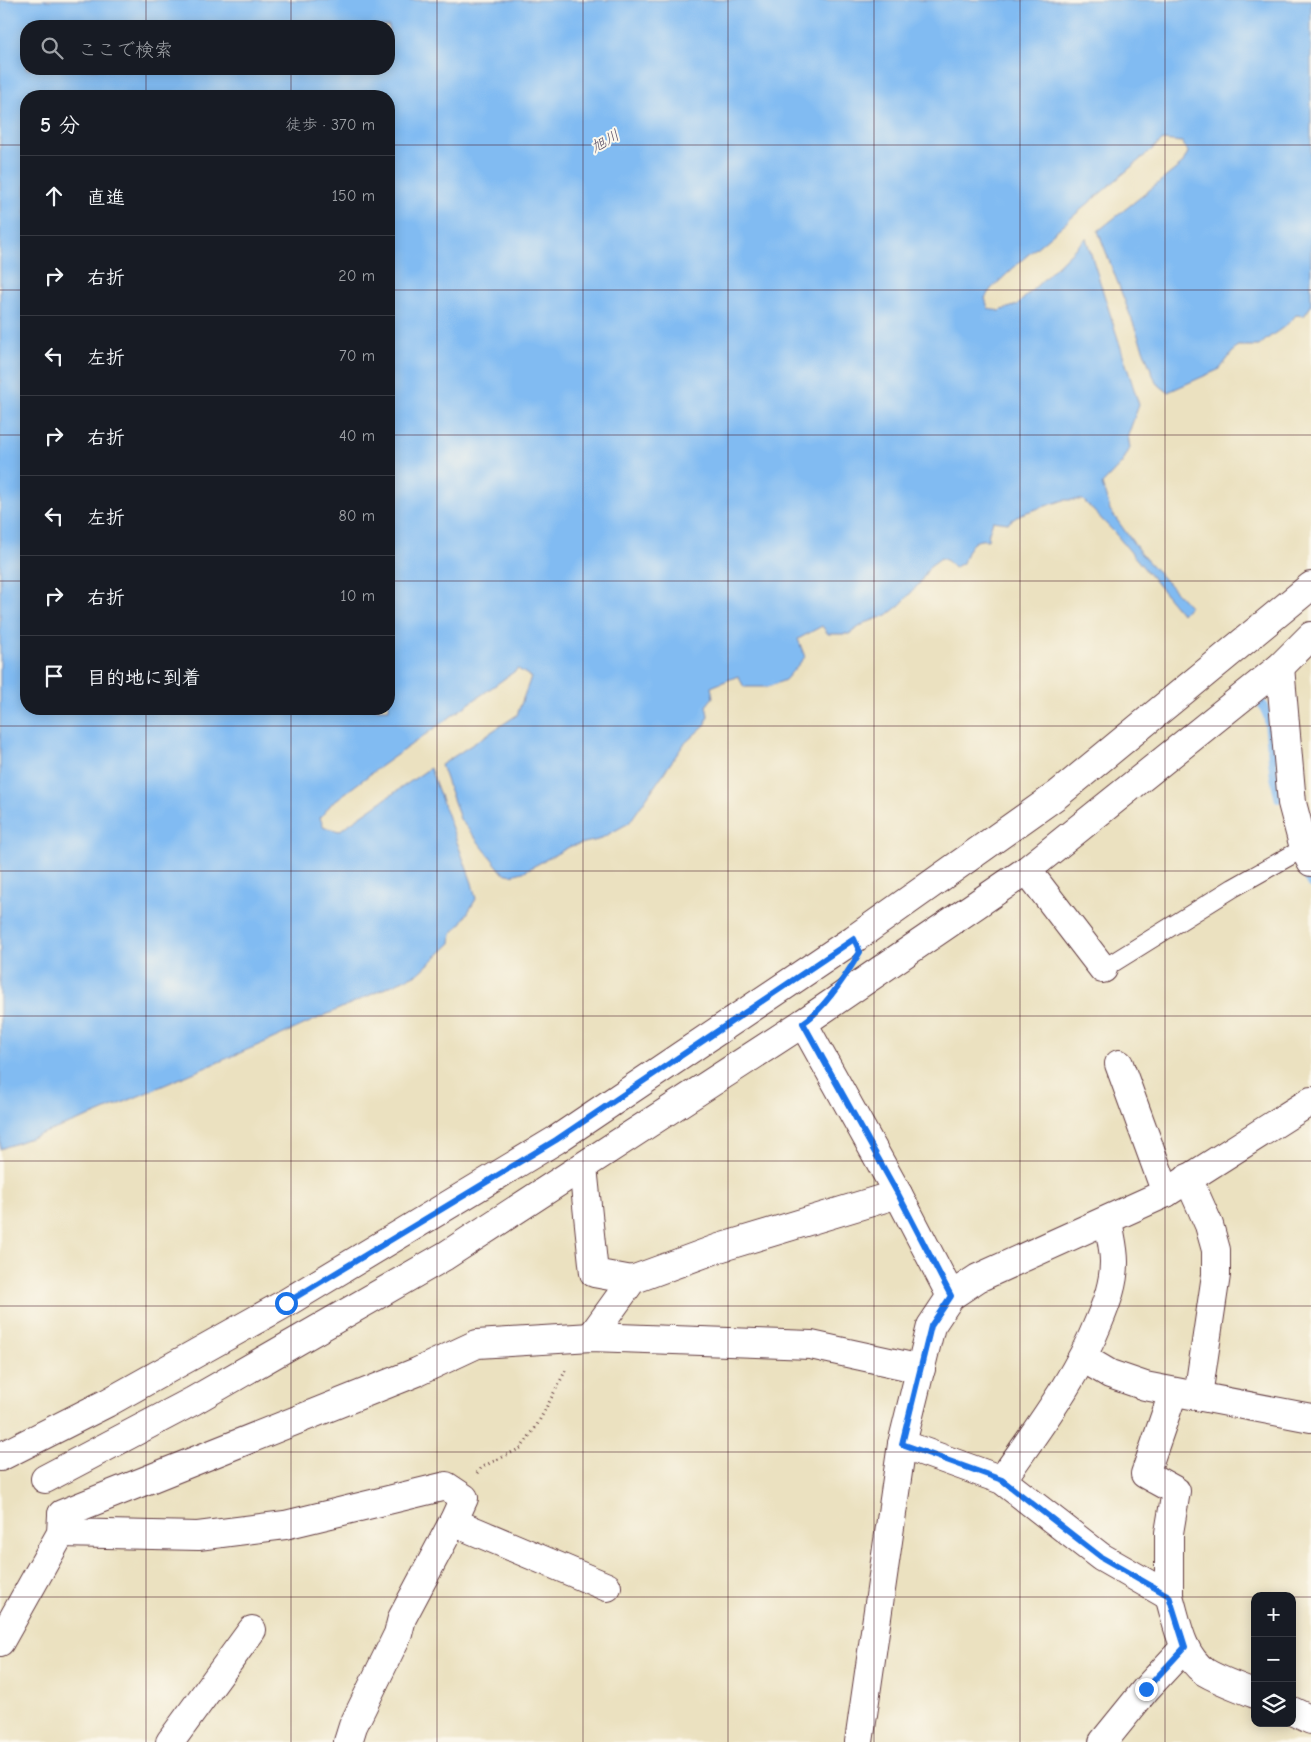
<!DOCTYPE html>
<html lang="ja">
<meta charset="utf-8">
<style>
:root{--surface:#171b24;--page:#242831;--text:#f1f3f6;--muted:#9ea1a6;--line:#363941}
body{margin:0;font-family:"Comic Neue","Klee One",sans-serif;background:var(--page);color:var(--text)}
.controls{position:absolute;right:15px;bottom:15px;display:grid;overflow:hidden;border-radius:10px;box-shadow:0 2px 12px #0003}
.controls button{width:45px;height:45px;display:grid;place-items:center;padding:0;border:0;border-bottom:1px solid var(--line);background:var(--surface);color:var(--text);font:25px sans-serif}
.stop{position:absolute;width:15px;height:15px;margin:-11px;border:4px solid #1a73e8;border-radius:50%;background:#fff}
.stop.end{background:#1a73e8;border-color:#fff;box-shadow:0 1px 5px #0008}
.list{margin:0;padding:0;list-style:none}
h2{display:flex;justify-content:space-between;align-items:center;height:65px;margin:0;padding:0 20px;font-size:21px}
h2 small{font-size:16px;font-weight:400;color:var(--muted)}
.list li{display:grid;grid-template-columns:32px 1fr auto;gap:15px;align-items:center;box-sizing:border-box;height:80px;padding:0 20px;border-top:1px solid var(--line)}
.list b{display:block;font-size:19px;white-space:nowrap}
.list em{font-size:16px;font-style:normal;color:var(--muted)}
.icon{flex:none;width:28px;height:28px;fill:none;stroke:currentColor;stroke-width:2;stroke-linecap:round;stroke-linejoin:round}
.map{position:relative;flex:none;width:1311px;height:1742px;overflow:hidden}
.search{position:absolute;background:var(--surface);box-shadow:0 2px 12px #0003;left:20px;top:20px;width:375px;height:55px;display:flex;align-items:center;gap:12px;box-sizing:border-box;padding:0 18px;border-radius:20px;color:var(--muted);font-size:19px}
.panel{position:absolute;background:var(--surface);box-shadow:0 2px 12px #0003;left:20px;top:90px;width:375px;height:625px;border-radius:20px}
.map>svg:first-child{display:block}
.water{fill:#81bbf2;stroke:#666d8e;fill-rule:evenodd}
.lines{fill:none;stroke-linecap:round;stroke-linejoin:round}
.stream{stroke:#81bbf2;stroke-width:9}
.lane-casing{stroke:#623c41;stroke-width:20}
.street-casing{stroke:#623c41;stroke-width:30}
.path{stroke:#623c41;stroke-width:3;stroke-dasharray:1 4;stroke-linecap:butt}
.lane{stroke:#fff;stroke-width:18}
.street{stroke:#fff;stroke-width:28}
.route{stroke:#1a73e8;stroke-width:6}
.grid{fill:none;stroke:#4a1f2b;stroke-width:1;stroke-opacity:0.55}
.labels{text-anchor:middle;dominant-baseline:central;stroke-width:4;stroke-linejoin:round;paint-order:stroke}
.water-label{font-size:15px;font-style:italic;fill:#5a4e67;stroke:#fbf7ec}
</style>
<div class="map">
<svg width="1311" height="1742" viewBox="0 0 1311 1742">
<rect width="100%" height="100%" fill="#fbf7ec"/>
<filter id="ink" filterUnits="userSpaceOnUse"><feTurbulence type="fractalNoise" baseFrequency=".02" numOctaves="2"/><feDisplacementMap in="SourceGraphic" scale="10" xChannelSelector="R" yChannelSelector="G"/><feConvolveMatrix kernelMatrix="1 2 1 2 8 2 1 2 1" color-interpolation-filters="sRGB"/></filter>
<filter id="wash" filterUnits="userSpaceOnUse"><feTurbulence type="fractalNoise" baseFrequency=".0096" numOctaves="4" result="noise"/><feDisplacementMap in="SourceGraphic" scale="20" xChannelSelector="R" yChannelSelector="G"/><feGaussianBlur stdDeviation="1.12" result="paint"/><feColorMatrix in="noise" values="0 0 0 0 0 0 0 0 0 0 0 0 0 0 0 0 0 1.4 0 .05"/><feComposite in="paint" operator="in"/></filter>
<g filter="url(#wash)">
<rect width="100%" height="100%" fill="#ebe1c0"/>
<!-- water -->
<path class="water" d="M0,0H1311V306L1304,316L1296,315C1284,330 1272,333 1259,346H1237L1220,369L1168,392L1156,383L1098,231L1182,164L1188,152L1182,142L1163,140L1023,259L991,289L985,298L988,308L999,311L1017,305L1086,238L1139,405L1128,435L1130,448L1122,463L1102,484L1110,510L1142,555L1189,606L1182,614L1114,532L1083,500H1064L1021,514L1008,523L993,521L989,532L988,540C971,538 968,549 963,563L954,568L948,561L941,558L930,566L919,584L900,605L887,615L865,623L849,634H828L822,626L798,639L805,657L785,680L768,687H744L738,676L711,687L713,697L706,706L708,715L706,724L684,744L629,823L598,840L571,846L523,872L512,875L503,873L460,819L441,765L517,715L531,677L518,669L381,766L332,803L320,818L324,827L339,831L430,768L472,883L476,899L462,922L452,934L451,943L419,973L268,1041L94,1115L0,1149ZM26,26H389V69H26ZM26,96H389V709H26Z"/>
<g class="lines">
<!-- stream -->
<g class="stream">
<path d="M1259,697L1268,717L1274,774L1279,798"/>
<path d="M1300,865L1311,884"/>
</g>
</g>
</g>
<g filter="url(#ink)">
<g class="lines">
<!-- lane casing -->
<g class="lane-casing">
<path id="lane" d="M1103,969L1233,888L1304,848"/>
</g>
<!-- street casing -->
<g class="street-casing">
<g id="street">
<path d="M1280,667L1292,803L1304,848L1311,862"/>
<path d="M1027,870L1103,969"/>
<path d="M803,1023L898,1194L951,1296"/>
<path d="M1119,1064L1166,1193"/>
<path d="M583,1167L594,1273L632,1280"/>
<path d="M1188,1178L1209,1225L1216,1250V1275L1198,1396"/>
<path d="M591,1337L632,1280L719,1248L898,1194"/>
<path d="M1083,1358L1110,1374L1145,1386L1311,1418"/>
<path d="M902,1444L1002,1480L1101,1557L1169,1596C1177,1622 1181,1655 1205,1672C1220,1681 1239,1687 1255,1694"/>
<path d="M0,1457L107,1403L286,1303L556,1140L854,939L1057,795L1311,586"/>
<path d="M45,1479L193,1401L445,1256L803,1023L1027,870L1280,667L1311,636"/>
<path d="M1002,1480C1037,1429 1076,1379 1099,1321C1107,1302 1114,1283 1114,1262C1114,1248 1110,1234 1108,1220"/>
<path d="M62,1514L417,1372L477,1344L591,1337L811,1345L921,1369"/>
<path d="M453,1522L607,1587"/>
<path d="M61,1533L198,1536L285,1525L446,1486L464,1498L453,1522L402,1618L398,1634L353,1726L348,1742"/>
<path d="M1169,1596V1533L1176,1491L1145,1474L1173,1393"/>
<path d="M0,1642L61,1533L62,1515"/>
<path d="M1292,1711L1311,1720"/>
<path d="M170,1742L252,1630"/>
<path d="M859,1742L902,1444L931,1326L951,1296L978,1278L1166,1193L1311,1101"/>
<path d="M1103,1742L1146,1689L1185,1647"/>
</g>
</g>
<!-- path -->
<path class="path" d="M477,1473L482,1467L521,1448L536,1427L567,1368"/>
<!-- lane -->
<use href="#lane" class="lane"/>
<!-- street -->
<use href="#street" class="street"/>
</g>
</g>
<g class="lines" filter="url(#ink)">
<!-- route -->
<path class="route" d="M286,1303L556,1140L854,939L860,952C847,974 824,1009 803,1023L898,1194L951,1296L931,1326L902,1444L1002,1480L1101,1557L1169,1596L1185,1647L1146,1689"/>
</g>
<!-- grid -->
<path class="grid" d="M146,0V26M291,0V26M437,0V1742M583,0V1742M728,0V1742M874,0V1742M1020,0V1742M1165,0V1742M146,69V96M291,69V96M0,145H26M389,145H1311M0,290H26M389,290H1311M0,435H26M389,435H1311M0,581H26M389,581H1311M146,709V1742M291,709V1742M0,726H1311M0,871H1311M0,1016H1311M0,1161H1311M0,1306H1311M0,1452H1311M0,1597H1255M1292,1597H1311"/>
<g class="labels">
<!-- water labels -->
<g class="water-label">
<text transform="translate(605 141) rotate(-29)">旭川</text>
</g>
</g>
</svg>
<div class="controls">
<button>+</button>
<button>−</button>
<button><svg class="icon" aria-label="layers" viewBox="0 0 24 24"><path d="M12 4l9 5-9 5-9-5zM3 14l9 5 9-5"/></svg></button>
</div>
<div class="stop" style="left:286px;top:1303px"></div>
<div class="stop end" style="left:1146px;top:1689px"></div>
<div class="search"><svg class="icon" aria-label="search" viewBox="0 0 24 24"><circle cx="10" cy="10" r="6"/><path d="M15 15l6 6"/></svg>ここで検索</div>
<section class="panel">
<h2>5 分<small>徒歩 · 370 m</small></h2>
<ul class="list">
<li><svg class="icon" aria-label="ahead" viewBox="0 0 24 24"><path d="M12 20V5M6 11l6-6 6 6"/></svg><div><b>直進</b></div><em>150 m</em></li>
<li><svg class="icon" aria-label="right" viewBox="0 0 24 24"><path d="M7 20v-9h11M14 6l5 5-5 5"/></svg><div><b>右折</b></div><em>20 m</em></li>
<li><svg class="icon" aria-label="left" viewBox="0 0 24 24"><path d="M17 20v-9H6M10 6l-5 5 5 5"/></svg><div><b>左折</b></div><em>70 m</em></li>
<li><svg class="icon" aria-label="right" viewBox="0 0 24 24"><path d="M7 20v-9h11M14 6l5 5-5 5"/></svg><div><b>右折</b></div><em>40 m</em></li>
<li><svg class="icon" aria-label="left" viewBox="0 0 24 24"><path d="M17 20v-9H6M10 6l-5 5 5 5"/></svg><div><b>左折</b></div><em>80 m</em></li>
<li><svg class="icon" aria-label="right" viewBox="0 0 24 24"><path d="M7 20v-9h11M14 6l5 5-5 5"/></svg><div><b>右折</b></div><em>10 m</em></li>
<li><svg class="icon" aria-label="arrive" viewBox="0 0 24 24"><path d="M6 21V4h12l-3 4 3 4H6"/></svg><div><b>目的地に到着</b></div></li>
</ul>
</section>
</div>
